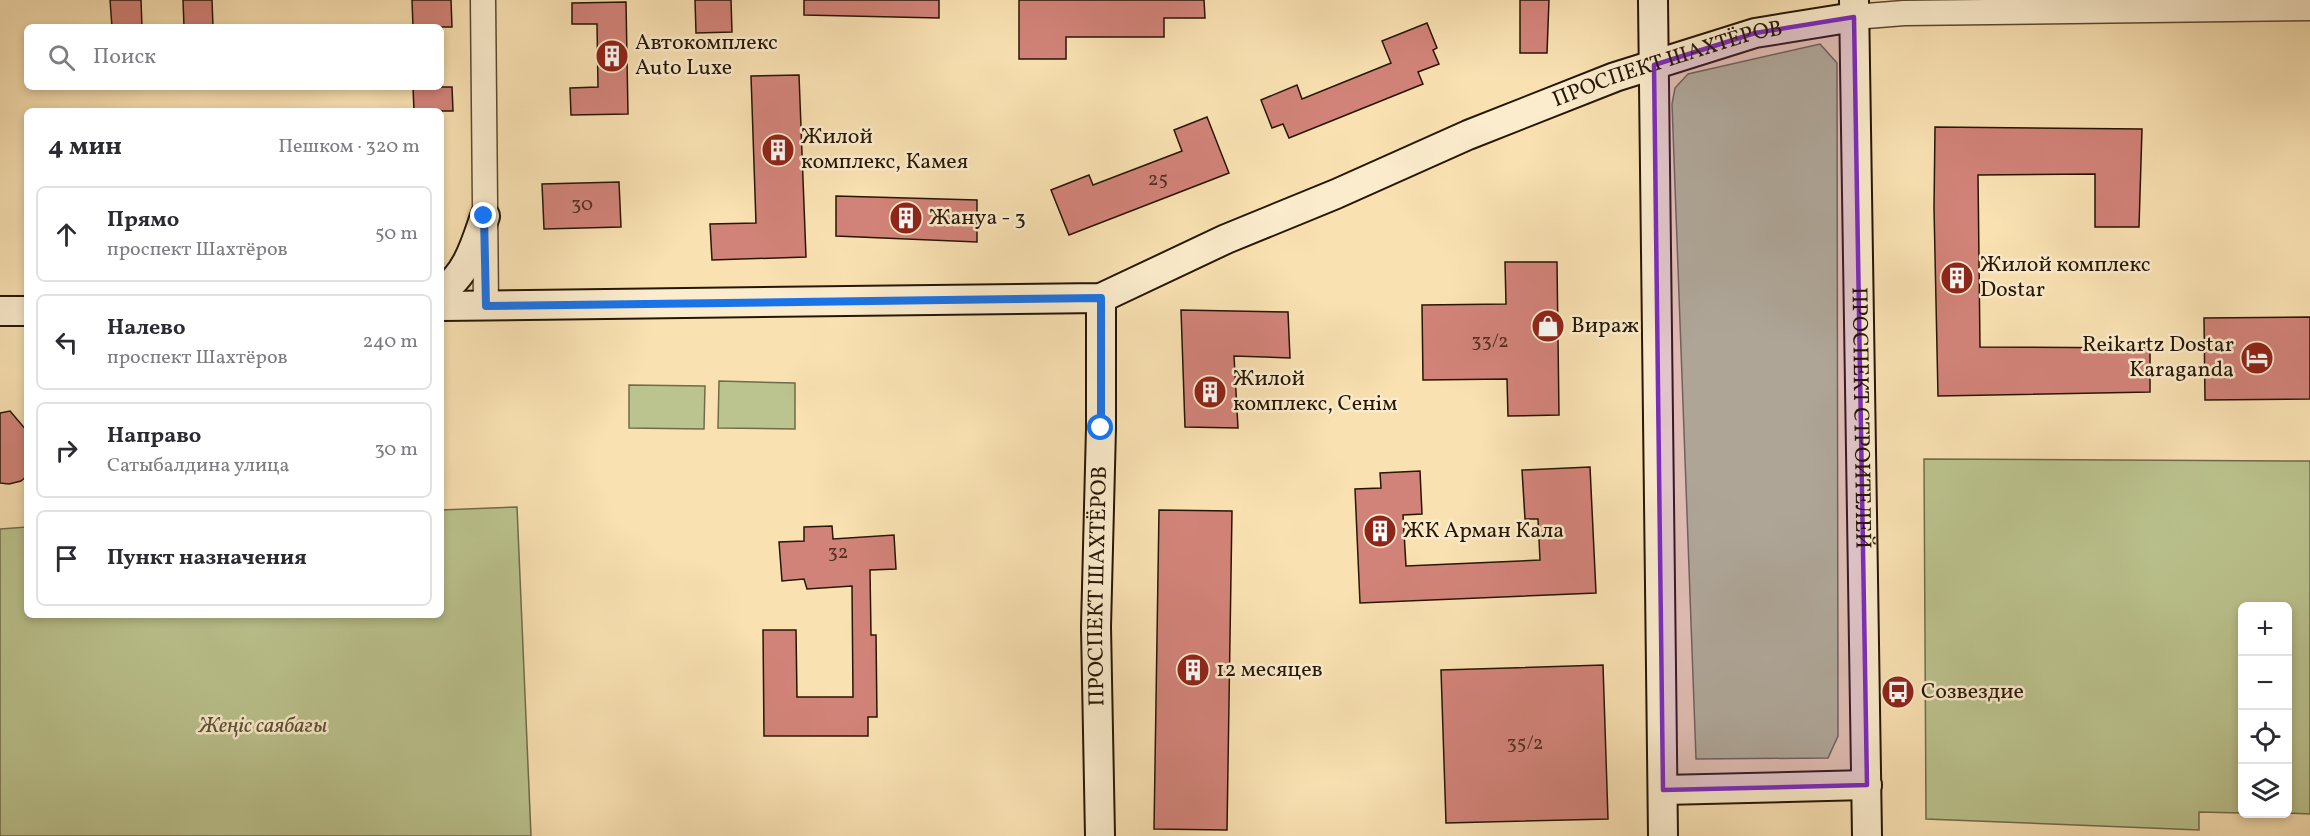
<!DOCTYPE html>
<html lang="ru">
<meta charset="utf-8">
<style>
:root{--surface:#fff;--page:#f2f2f3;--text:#2b2b33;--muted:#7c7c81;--line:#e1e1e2}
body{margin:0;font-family:Vollkorn,serif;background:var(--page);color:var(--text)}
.controls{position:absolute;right:18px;bottom:18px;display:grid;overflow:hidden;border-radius:9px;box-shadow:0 3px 9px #0003}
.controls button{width:54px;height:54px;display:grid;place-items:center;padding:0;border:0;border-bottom:2px solid var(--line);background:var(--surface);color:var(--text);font:30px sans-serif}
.stop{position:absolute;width:18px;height:18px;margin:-14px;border:4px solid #1a73e8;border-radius:50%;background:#fff}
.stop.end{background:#1a73e8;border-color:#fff;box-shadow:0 2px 6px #0008}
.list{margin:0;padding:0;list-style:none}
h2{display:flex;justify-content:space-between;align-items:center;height:78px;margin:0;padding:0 24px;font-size:26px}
h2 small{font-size:20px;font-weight:400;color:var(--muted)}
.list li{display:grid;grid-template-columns:39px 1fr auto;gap:18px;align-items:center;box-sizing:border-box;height:96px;margin:0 12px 12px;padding:0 12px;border:2px solid var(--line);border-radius:9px}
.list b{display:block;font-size:22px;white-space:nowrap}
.list p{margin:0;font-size:20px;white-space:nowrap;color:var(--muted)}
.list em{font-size:20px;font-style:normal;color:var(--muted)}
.icon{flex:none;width:33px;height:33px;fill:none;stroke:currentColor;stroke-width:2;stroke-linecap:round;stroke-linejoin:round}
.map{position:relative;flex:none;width:2310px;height:836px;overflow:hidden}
.search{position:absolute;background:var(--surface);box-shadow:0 3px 9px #0003;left:24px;top:24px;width:420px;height:66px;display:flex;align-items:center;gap:15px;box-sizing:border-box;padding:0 21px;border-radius:9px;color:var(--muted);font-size:22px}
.panel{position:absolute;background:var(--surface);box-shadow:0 3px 9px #0003;left:24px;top:108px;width:420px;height:510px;border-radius:9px}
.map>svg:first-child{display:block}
.green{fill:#bbc38e;stroke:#706c49;stroke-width:1.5}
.building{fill:#d28379;stroke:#261604;stroke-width:1.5}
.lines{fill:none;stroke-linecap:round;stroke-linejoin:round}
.tertiary-casing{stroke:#5b4930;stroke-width:27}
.secondary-casing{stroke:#261604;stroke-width:32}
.tertiary{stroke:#fbeccd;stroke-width:24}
.secondary{stroke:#fbeccd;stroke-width:28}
.route{stroke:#1a73e8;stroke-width:8}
.marked{fill:#7b2cbf;fill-opacity:0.2;stroke:#7b2cbf;stroke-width:4.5;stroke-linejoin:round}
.labels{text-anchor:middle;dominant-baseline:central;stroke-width:5;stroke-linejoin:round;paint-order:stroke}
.number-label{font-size:20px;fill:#513121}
.poi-label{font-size:22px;fill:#261604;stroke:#fbeccd;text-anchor:start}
.street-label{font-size:22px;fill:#261604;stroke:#fbeccd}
.park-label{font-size:22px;font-style:italic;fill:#5a5334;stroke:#fbeccd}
</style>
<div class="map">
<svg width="2310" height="836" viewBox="0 0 2310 836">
<rect width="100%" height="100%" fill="#f9e1b2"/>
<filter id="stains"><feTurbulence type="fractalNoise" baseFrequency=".00333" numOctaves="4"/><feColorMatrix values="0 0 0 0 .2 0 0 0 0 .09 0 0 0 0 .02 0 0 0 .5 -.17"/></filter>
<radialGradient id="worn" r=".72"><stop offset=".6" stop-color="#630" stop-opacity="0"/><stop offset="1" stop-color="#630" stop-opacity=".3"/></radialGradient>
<!-- green -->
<g class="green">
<path d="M1820,44L1837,63L1838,736L1828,758L1696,759L1672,104L1675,88L1688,74Z"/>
<path d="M719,381L795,383V429L718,428Z"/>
<path d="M629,385L705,386L704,429L629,428Z"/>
<path d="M1924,459L2310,461V814L2288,813V606H2242V813L2199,812V830L1926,819Z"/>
<path d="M517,507L531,836H0V529L27,527V615H441V510Z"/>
</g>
<!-- building -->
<g class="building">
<path d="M110,0H141L142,27H112Z"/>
<path d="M183,0H212L213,27H184Z"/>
<path d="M412,0H451L452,27H413Z"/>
<path d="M695,0H731L732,32L696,33Z"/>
<path d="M804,0H939V18L804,15Z"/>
<path d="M1019,0H1204L1205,18H1164V37H1066V59H1019Z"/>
<path d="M1520,0H1549L1547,53H1520Z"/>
<path d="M626,2L628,114L571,115L570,88L598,87L597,24H572V3Z"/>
<path d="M1427,23L1437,48L1433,50L1439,64L1418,72L1423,84L1289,138L1283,124L1272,128L1261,100L1297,85L1302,99L1391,63L1382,41Z"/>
<path d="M799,75L806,257L712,260L710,224L756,223L751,76Z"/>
<path d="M413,87H452L453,111H414Z"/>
<path d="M1207,117L1229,173L1069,235L1051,190L1089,175L1093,185L1182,151L1174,130Z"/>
<path d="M1935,127L2142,129L2139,227H2095V174L1978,175L1980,347L2150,348V392L1938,396L1934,208Z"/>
<path d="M619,182L621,227L544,229L542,184Z"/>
<path d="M836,196L977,200V242L836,236Z"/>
<path d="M1505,262H1557L1559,415L1508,416L1507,379L1423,380L1422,305L1506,304Z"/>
<path d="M1181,310L1288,312L1290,358L1234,356L1238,428L1185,427Z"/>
<path d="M2310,317V399L2205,400L2204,318Z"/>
<path d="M10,411L27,431V476L21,481L9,484L0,483V413Z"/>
<path d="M1590,467L1596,593L1360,603L1355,489L1381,488L1380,473L1420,471L1422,514L1403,515L1406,566L1540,560L1538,519H1525L1522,470Z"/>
<path d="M1159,510L1232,511L1227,830L1154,829Z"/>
<path d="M832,526L833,539L894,535L896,569L870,570L871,635H876L877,717H868V736H764L763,630H796L797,697H853L852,586L807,589L804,579L782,581L779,542L804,541V527Z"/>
<path d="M1603,665L1608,819L1446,823L1441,670Z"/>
</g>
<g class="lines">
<!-- tertiary casing -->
<g class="tertiary-casing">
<g id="tertiary">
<path d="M483,0L486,306"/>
<path d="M1854,17L1904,13L2310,8"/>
</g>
</g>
<!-- secondary casing -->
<g class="secondary-casing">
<g id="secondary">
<path d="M1653,0L1663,836"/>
<path id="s1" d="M1854,0L1867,836"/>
<path d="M441,291C467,276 476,242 485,216"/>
<path id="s2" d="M441,306L1101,298L1226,239L1336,194L1468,135L1615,77L1755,33L1854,17"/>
<path d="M0,311H27"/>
<path d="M1663,790L1867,785"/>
<path id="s3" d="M1100,836L1096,627L1101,428V298"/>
</g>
</g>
<!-- tertiary -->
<use href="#tertiary" class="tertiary"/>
<!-- secondary -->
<use href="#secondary" class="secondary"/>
</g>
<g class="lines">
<!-- route -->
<path class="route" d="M484,216L486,306L1101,298V428"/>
</g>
<!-- marked area -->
<path class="marked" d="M1854,17L1867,785L1663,790L1654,65L1755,33Z"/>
<!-- icons -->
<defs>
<g id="building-disc" transform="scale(1.725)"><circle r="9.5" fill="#8f2418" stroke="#fbeccd"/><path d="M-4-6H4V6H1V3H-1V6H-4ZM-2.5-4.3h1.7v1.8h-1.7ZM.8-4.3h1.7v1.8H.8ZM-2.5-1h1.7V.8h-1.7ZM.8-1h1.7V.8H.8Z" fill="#fff"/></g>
<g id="shop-disc" transform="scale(1.725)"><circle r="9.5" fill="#8f2418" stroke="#fbeccd"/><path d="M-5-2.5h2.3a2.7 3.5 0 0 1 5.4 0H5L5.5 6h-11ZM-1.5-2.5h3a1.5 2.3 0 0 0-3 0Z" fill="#fff"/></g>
<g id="hotel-disc" transform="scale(1.725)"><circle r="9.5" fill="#8f2418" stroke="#fbeccd"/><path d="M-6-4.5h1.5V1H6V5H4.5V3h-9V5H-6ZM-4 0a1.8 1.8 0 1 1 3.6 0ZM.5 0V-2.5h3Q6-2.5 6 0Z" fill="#fff"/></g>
<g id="bus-disc" transform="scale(1.725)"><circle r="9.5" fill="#8f2418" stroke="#fbeccd"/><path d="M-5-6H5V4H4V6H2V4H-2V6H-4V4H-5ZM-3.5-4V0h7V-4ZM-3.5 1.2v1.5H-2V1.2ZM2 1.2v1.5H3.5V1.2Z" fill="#fff"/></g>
</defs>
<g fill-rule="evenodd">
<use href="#building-disc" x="612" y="56"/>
<use href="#building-disc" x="778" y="150"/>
<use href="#building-disc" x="906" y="218"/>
<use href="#building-disc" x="1957" y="278"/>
<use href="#shop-disc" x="1548" y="326"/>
<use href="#hotel-disc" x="2257" y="358"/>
<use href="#building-disc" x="1210" y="392"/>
<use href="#building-disc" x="1380" y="531"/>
<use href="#building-disc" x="1193" y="670"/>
<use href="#bus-disc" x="1898" y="692"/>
</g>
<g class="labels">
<!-- number labels -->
<g class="number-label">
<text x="1158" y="180">25</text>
<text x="582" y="205">30</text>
<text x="1490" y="342">33/2</text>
<text x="838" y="553">32</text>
<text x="1525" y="744">35/2</text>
</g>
<!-- poi labels -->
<g class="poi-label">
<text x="635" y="43">Автокомплекс<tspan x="635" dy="25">Auto Luxe</tspan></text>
<text x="801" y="137">Жилой<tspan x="801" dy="25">комплекс, Камея</tspan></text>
<text x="929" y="218">Жануа - 3</text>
<text x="1980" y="265">Жилой комплекс<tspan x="1980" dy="25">Dostar</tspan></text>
<text x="1571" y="326">Вираж</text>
<text x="2234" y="345" text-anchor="end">Reikartz Dostar<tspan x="2234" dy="25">Karaganda</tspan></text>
<text x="1233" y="379">Жилой<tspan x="1233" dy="25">комплекс, Сенiм</tspan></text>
<text x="1403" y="531">ЖК Арман Кала</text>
<text x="1216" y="670">12 месяцев</text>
<text x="1921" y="692">Созвездие</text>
</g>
<!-- street labels -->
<g class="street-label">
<text stroke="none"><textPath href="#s2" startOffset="1274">ПРОСПЕКТ ШАХТЁРОВ</textPath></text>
<text stroke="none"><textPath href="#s1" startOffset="418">ПРОСПЕКТ СТРОИТЕЛЕЙ</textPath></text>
<text stroke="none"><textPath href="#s3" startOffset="250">ПРОСПЕКТ ШАХТЁРОВ</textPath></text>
</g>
<!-- park labels -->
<g class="park-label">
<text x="263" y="726">Жеңіс саябағы</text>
</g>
</g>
<rect width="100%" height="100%" filter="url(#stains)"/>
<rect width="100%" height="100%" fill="url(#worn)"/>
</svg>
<div class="controls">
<button>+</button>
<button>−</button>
<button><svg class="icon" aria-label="locate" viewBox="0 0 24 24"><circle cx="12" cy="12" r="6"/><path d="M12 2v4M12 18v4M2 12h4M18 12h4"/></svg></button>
<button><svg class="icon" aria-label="layers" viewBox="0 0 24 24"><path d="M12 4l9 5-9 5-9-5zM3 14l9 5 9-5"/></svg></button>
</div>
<div class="stop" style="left:1101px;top:428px"></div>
<div class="stop end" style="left:484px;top:216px"></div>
<div class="search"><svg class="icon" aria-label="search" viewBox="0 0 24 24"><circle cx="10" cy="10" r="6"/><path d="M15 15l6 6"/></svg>Поиск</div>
<section class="panel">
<h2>4 мин<small>Пешком · 320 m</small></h2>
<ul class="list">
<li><svg class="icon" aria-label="ahead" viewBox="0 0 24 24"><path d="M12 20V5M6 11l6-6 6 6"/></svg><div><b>Прямо</b><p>проспект Шахтёров</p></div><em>50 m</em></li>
<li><svg class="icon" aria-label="left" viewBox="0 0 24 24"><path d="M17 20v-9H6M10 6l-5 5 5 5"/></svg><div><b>Налево</b><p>проспект Шахтёров</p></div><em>240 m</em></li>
<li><svg class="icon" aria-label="right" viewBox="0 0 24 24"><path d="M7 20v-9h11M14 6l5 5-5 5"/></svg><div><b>Направо</b><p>Сатыбалдина улица</p></div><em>30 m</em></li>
<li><svg class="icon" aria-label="arrive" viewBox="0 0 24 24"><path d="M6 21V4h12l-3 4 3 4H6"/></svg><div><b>Пункт назначения</b></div></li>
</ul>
</section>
</div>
